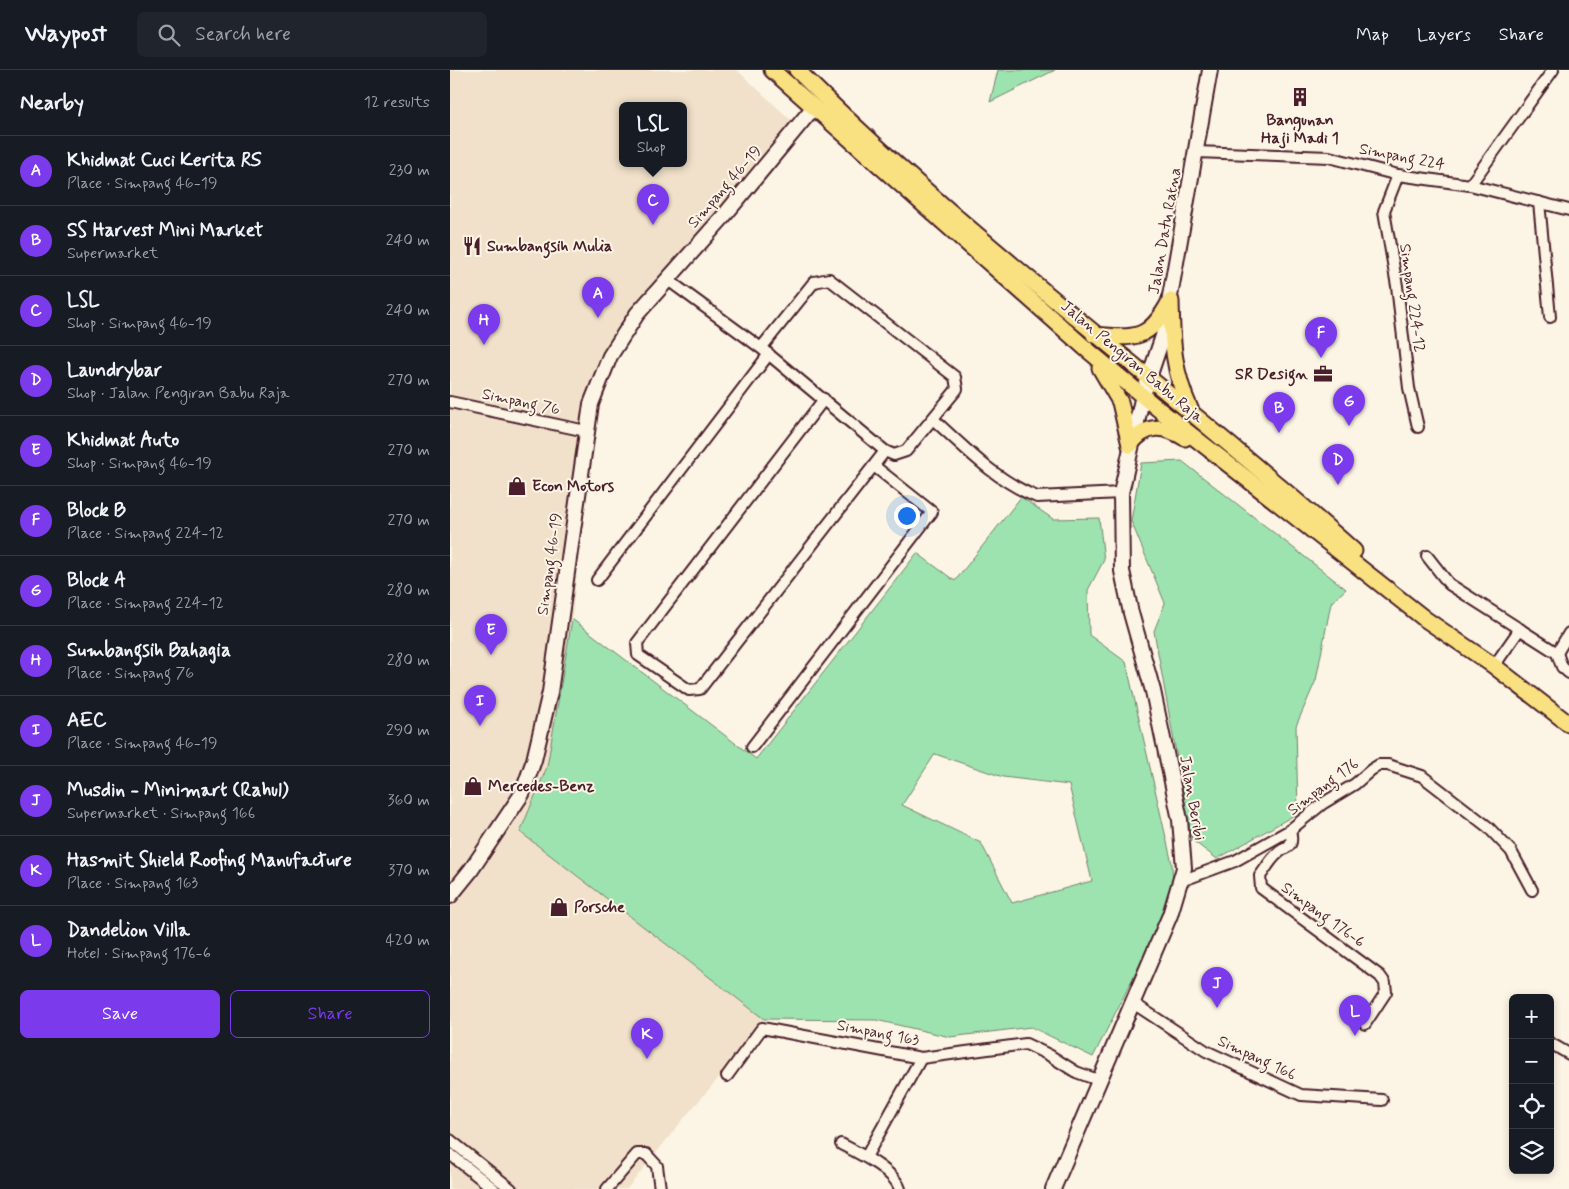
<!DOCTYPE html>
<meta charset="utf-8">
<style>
:root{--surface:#171b24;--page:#20242c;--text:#f1f3f6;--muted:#9ea1a6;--line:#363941;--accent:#7c3aed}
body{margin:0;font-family:Mynerve,sans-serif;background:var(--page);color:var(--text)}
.controls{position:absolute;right:15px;bottom:15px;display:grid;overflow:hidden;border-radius:8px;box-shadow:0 2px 8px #0003}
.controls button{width:45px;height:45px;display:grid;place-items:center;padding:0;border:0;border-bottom:1px solid var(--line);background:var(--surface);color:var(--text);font:25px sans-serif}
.you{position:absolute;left:456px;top:445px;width:18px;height:18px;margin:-12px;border:4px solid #fff;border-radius:50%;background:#1a73e8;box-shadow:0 0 0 8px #1a73e833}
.badge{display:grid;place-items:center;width:32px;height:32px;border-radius:50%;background:var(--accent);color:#fff;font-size:16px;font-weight:700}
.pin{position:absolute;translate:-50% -41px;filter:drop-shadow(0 1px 2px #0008)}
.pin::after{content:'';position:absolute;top:26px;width:18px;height:15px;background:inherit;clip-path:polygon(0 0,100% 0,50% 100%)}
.popup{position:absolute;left:169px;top:32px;width:68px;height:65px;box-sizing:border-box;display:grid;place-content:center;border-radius:8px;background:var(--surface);filter:drop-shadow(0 1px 4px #0005);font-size:16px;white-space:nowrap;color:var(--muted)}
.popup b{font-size:19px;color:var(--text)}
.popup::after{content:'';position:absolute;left:50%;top:100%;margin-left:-10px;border:10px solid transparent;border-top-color:var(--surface)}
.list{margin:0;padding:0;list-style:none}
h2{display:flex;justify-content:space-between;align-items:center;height:65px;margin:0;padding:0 20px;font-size:21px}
h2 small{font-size:16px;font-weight:400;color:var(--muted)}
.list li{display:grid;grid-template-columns:32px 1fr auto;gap:15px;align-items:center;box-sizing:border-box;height:70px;padding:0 20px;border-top:1px solid var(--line)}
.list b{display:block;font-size:19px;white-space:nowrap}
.list p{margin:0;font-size:16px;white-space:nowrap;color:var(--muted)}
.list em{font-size:16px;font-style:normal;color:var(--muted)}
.actions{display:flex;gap:10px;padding:15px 20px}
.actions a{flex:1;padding:11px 0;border:1px solid var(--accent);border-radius:8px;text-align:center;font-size:18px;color:var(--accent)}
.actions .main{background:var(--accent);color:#fff}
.icon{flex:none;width:28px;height:28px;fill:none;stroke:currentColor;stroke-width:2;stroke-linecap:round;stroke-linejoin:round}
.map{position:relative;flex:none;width:1119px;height:1119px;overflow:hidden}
header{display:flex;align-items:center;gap:30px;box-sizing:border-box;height:70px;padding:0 25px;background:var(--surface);border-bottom:1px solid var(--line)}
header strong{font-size:24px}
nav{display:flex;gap:28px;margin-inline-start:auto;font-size:18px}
.search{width:350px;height:45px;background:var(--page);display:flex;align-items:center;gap:12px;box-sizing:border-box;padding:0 18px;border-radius:8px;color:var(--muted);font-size:19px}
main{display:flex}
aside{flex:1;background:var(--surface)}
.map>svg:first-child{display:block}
.built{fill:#f1e1ca;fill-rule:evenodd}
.green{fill:#9de3af;stroke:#74816d;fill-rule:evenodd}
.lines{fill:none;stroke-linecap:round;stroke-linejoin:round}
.street-casing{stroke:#4a1f2b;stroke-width:14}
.secondary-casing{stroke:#4a1f2b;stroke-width:18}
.primary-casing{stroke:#4a1f2b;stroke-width:19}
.street{stroke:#fcf5e5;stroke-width:10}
.secondary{stroke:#fcf5e5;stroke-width:14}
.primary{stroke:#f9e181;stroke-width:15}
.labels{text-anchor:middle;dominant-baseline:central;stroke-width:4;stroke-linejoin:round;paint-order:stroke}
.poi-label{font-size:16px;font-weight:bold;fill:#4a1f2b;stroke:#fcf5e5;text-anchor:start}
.street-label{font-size:16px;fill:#4a1f2b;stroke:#fcf5e5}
</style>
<header>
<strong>Waypost</strong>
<div class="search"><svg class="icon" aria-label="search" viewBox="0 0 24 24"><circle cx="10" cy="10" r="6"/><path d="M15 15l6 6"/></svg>Search here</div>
<nav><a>Map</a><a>Layers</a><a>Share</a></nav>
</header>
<main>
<aside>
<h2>Nearby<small>12 results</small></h2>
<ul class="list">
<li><span class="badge">A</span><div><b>Khidmat Cuci Kerita RS</b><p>Place · Simpang 46-19</p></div><em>230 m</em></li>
<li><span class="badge">B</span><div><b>SS Harvest Mini Market</b><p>Supermarket</p></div><em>240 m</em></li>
<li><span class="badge">C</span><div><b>LSL</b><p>Shop · Simpang 46-19</p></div><em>240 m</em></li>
<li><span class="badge">D</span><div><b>Laundrybar</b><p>Shop · Jalan Pengiran Babu Raja</p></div><em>270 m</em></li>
<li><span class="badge">E</span><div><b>Khidmat Auto</b><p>Shop · Simpang 46-19</p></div><em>270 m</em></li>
<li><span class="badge">F</span><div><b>Block B</b><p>Place · Simpang 224-12</p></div><em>270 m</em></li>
<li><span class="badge">G</span><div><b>Block A</b><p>Place · Simpang 224-12</p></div><em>280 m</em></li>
<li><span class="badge">H</span><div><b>Sumbangsih Bahagia</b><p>Place · Simpang 76</p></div><em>280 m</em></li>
<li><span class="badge">I</span><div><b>AEC</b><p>Place · Simpang 46-19</p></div><em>290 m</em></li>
<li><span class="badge">J</span><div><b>Musdin - Minimart (Rahul)</b><p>Supermarket · Simpang 166</p></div><em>360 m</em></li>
<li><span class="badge">K</span><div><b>Hasmit Shield Roofing Manufacture</b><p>Place · Simpang 163</p></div><em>370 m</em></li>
<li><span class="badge">L</span><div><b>Dandelion Villa</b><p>Hotel · Simpang 176-6</p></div><em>420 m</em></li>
</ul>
<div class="actions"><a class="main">Save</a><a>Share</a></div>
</aside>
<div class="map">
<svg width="1119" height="1119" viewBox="0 0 1119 1119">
<rect width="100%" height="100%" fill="#fcf5e5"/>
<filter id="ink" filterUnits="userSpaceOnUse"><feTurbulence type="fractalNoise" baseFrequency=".02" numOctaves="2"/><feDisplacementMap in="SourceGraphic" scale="10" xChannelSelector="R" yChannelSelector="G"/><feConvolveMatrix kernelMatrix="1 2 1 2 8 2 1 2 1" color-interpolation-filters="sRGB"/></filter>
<g filter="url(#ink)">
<!-- built -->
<path class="built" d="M0,0H287L342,51L200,238L170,282L146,338L137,389L122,549L97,697L70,761L314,949L310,954L312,958L235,1047L177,1119H0ZM173,36H233V94H173Z"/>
<!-- green -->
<g class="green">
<path d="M548,0H605L540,32Z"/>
<path d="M732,391L896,519L881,533L866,610L846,656L848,743L767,789L742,770L704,561L715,533L681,451L691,393Z"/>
<path d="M571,427L603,449L649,448L654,490L638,520L639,565L676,592L722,794L723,818L711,853L643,987L581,957L500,967L426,950L314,949L70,762L97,697L122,549L306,689L467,483L505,511ZM485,684L553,707L619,715L642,811L562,833L531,773L452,735Z"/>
</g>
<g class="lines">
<!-- street casing -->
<g class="street-casing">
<g id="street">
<path d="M746,82L879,87L948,105L1020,115L1119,140"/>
<path d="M948,105L934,141L947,216L959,318L968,357"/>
<path d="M1020,115L1103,0"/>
<path d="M1089,132L1100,247"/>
<path d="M218,210L311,278L435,381L444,385L456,381L507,319L505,307L379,209L364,212L311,278"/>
<path d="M374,329L187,573L188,585L239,620L250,619L435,381"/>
<path d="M0,332L136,361"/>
<path d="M483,349C515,378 546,411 587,427L671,423"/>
<path d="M977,486L999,514L1107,583L1112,597L1119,603"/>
<path d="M147,510L319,284"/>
<path d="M1107,583L1119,563"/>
<path d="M1044,596L1070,559"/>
<path d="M302,677L482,442L424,396"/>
<path d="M840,760C845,781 835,774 825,786C819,792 815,800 810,806L811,818L930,906L935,913L936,922L915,954"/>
<path d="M731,811L785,791L840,760L872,734L905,714L921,700L929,695H938L972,706L1038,757L1061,781L1082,820"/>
<path d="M683,933L756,981L851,1025L932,1030"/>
<path d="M1100,973L1119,984"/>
<path d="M277,1006L312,958L471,988L576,974L599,985L626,1002L648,1010"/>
<path d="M0,1070L61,1119"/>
<path d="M391,1074C408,1083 444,1100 450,1119"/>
<path d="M0,1084L44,1119"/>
<path d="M416,1087L471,988"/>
<path d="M157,1119L187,1084H196L207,1096L210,1119"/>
</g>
</g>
<!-- secondary casing -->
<g class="secondary-casing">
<g id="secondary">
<path d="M0,826L21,800L72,724L84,690L100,622L141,334L160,286L187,244L273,147L363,38"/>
<path d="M603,1119L720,845L734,798L730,750L703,621L681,543L672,501L671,423L693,325L713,266L760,0"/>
</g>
</g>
<!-- primary casing -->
<g class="primary-casing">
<g id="primary">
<path d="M322,0L634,277L712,342L975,549L1044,596L1119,654"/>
<path d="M347,0C521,174 721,318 904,481"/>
<path d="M721,231C722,273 723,302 741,341"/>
<path d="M644,265C686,269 699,270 720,231"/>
<path d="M650,298L670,332L680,375"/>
<path d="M680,375C697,353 713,355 735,368"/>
</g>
</g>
<!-- street -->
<use href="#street" class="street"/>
<!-- secondary -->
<use href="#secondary" class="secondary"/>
<!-- primary -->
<use href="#primary" class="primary"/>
</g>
</g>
<!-- icons -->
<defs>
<g id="building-bare" transform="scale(1.5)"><path d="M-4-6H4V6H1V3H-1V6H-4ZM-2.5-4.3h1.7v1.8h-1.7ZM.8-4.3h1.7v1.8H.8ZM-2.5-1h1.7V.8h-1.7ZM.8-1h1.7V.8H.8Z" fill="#4a1f2b" stroke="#fcf5e5" stroke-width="2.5" paint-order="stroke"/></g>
<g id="restaurant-bare" transform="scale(1.5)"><path d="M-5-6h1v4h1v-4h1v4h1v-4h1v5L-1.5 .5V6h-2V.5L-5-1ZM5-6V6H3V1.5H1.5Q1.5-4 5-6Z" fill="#4a1f2b" stroke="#fcf5e5" stroke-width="2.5" paint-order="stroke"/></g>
<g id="office-bare" transform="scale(1.5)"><path d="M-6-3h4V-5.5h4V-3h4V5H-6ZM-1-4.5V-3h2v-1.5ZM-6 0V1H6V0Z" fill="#4a1f2b" stroke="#fcf5e5" stroke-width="2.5" paint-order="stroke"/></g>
<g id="shop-bare" transform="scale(1.5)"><path d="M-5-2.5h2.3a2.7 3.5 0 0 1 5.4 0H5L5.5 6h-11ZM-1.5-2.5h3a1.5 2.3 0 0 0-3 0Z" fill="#4a1f2b" stroke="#fcf5e5" stroke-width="2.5" paint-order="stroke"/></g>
</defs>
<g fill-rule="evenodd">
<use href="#building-bare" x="850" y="27"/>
<use href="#restaurant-bare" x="22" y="176"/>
<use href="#office-bare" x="873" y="304"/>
<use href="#shop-bare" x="67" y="416"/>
<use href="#shop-bare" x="23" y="716"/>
<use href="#shop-bare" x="109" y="837"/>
</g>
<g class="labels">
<!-- poi labels -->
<g class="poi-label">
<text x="850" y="50" text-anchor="middle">Bangunan<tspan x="850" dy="18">Haji Madi 1</tspan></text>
<text x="37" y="176">Sumbangsih Mulia</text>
<text x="858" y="304" text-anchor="end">SR Design</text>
<text x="82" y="416">Econ Motors</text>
<text x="38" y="716">Mercedes-Benz</text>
<text x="124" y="837">Porsche</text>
</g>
<!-- street labels -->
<g class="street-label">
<text transform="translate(952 87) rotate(11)">Simpang 224</text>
<text transform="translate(275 117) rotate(-49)">Simpang 46-19</text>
<text transform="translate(715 161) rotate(-80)">Jalan Datu Ratna</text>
<text transform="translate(962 228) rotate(82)">Simpang 224-12</text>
<text transform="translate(682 292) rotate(40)">Jalan Pengiran Babu Raja</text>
<text transform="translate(71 332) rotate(12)">Simpang 76</text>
<text transform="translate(100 494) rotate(-82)">Simpang 46-19</text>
<text transform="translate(873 717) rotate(-37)">Simpang 176</text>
<text transform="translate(742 728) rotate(80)">Jalan Beribi</text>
<text transform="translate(873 845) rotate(36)">Simpang 176-6</text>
<text transform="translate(428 963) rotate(11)">Simpang 163</text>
<text transform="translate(807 988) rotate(25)">Simpang 166</text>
</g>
</g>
</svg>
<div class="controls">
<button>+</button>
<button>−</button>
<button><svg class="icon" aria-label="locate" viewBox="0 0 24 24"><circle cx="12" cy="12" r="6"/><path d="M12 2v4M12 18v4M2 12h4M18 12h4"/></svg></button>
<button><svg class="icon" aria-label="layers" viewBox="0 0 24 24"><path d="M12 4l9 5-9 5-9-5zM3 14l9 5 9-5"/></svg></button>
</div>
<div class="you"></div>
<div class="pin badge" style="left:148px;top:248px">A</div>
<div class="pin badge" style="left:829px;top:363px">B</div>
<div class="pin badge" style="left:203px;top:155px">C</div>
<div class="popup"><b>LSL</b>Shop</div>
<div class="pin badge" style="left:888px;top:415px">D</div>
<div class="pin badge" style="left:41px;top:585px">E</div>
<div class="pin badge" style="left:871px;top:288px">F</div>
<div class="pin badge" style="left:899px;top:356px">G</div>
<div class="pin badge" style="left:34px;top:275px">H</div>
<div class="pin badge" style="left:30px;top:656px">I</div>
<div class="pin badge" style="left:767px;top:938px">J</div>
<div class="pin badge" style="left:197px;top:989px">K</div>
<div class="pin badge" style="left:905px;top:966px">L</div>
</div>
</main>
